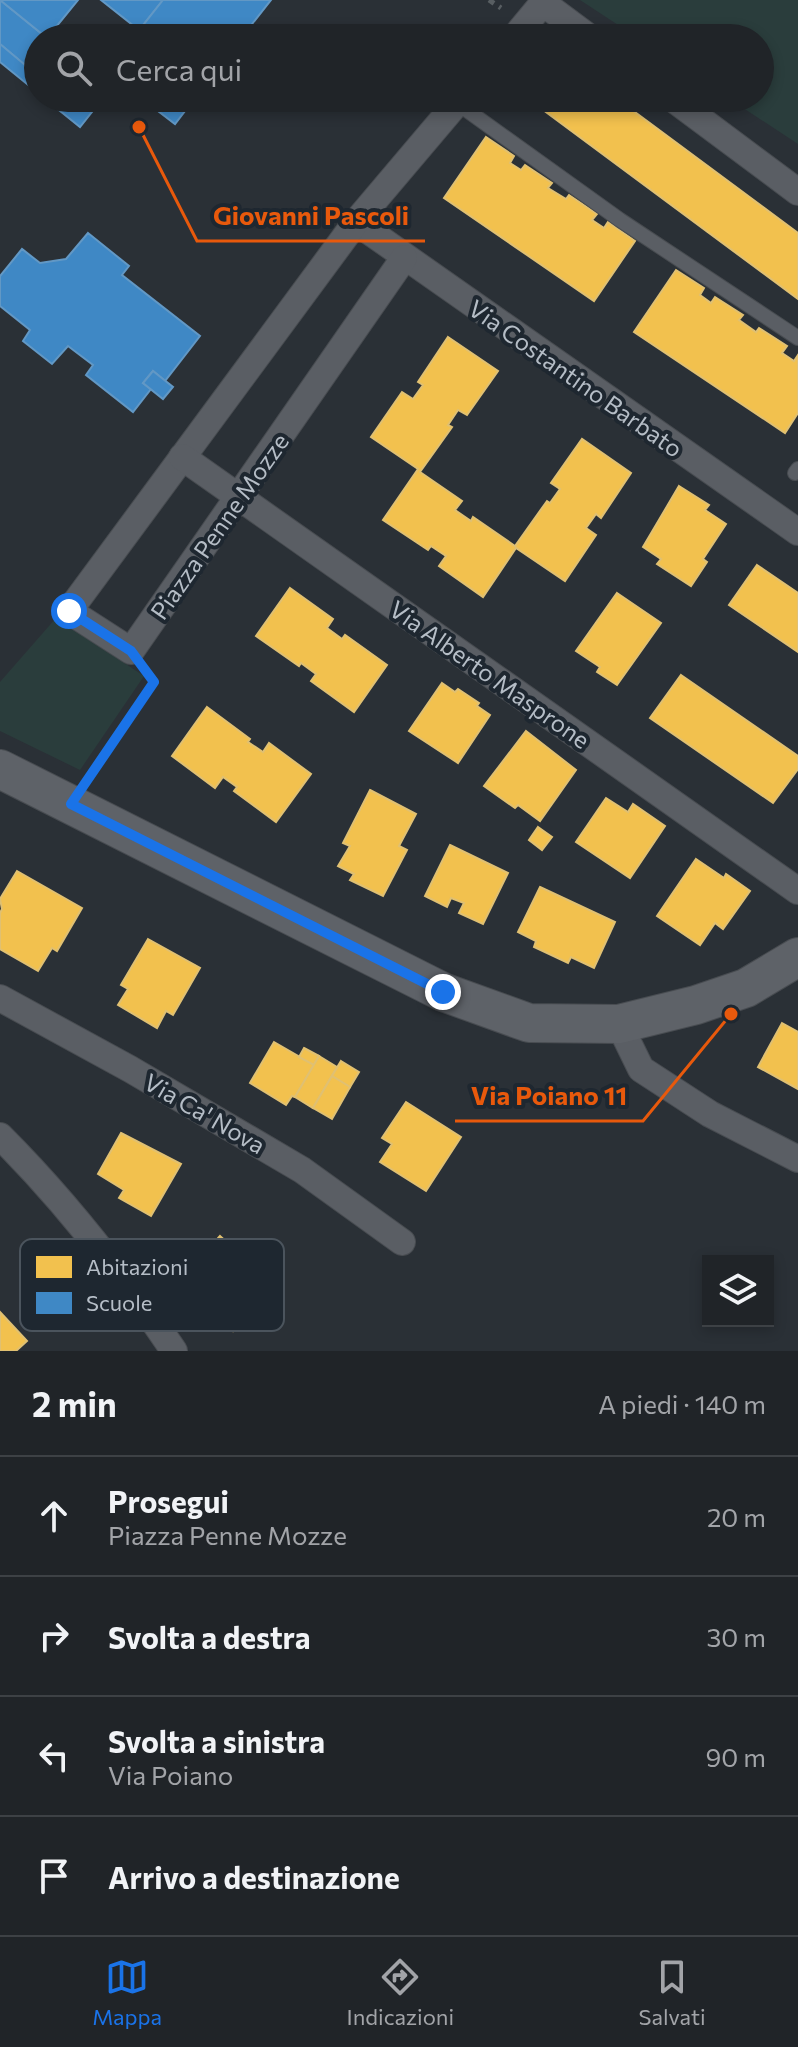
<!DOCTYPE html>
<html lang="it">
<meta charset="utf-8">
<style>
:root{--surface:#202428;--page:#2d3034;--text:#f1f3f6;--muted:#a2a4a8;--line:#3d4145;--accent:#1a73e8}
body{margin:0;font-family:Commissioner,sans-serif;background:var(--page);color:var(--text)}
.controls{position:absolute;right:24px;bottom:24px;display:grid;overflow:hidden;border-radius:0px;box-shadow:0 4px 12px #0003}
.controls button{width:72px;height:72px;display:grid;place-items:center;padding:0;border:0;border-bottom:2px solid var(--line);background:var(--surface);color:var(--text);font:40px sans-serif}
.stop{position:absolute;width:24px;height:24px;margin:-18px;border:6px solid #1a73e8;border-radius:50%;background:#fff}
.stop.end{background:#1a73e8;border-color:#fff;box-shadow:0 2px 8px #0008}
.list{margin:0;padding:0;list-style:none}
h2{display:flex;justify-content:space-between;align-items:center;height:104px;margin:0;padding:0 32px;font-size:34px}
h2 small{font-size:26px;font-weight:400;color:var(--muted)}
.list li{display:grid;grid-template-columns:52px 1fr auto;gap:24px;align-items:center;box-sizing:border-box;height:120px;padding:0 32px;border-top:2px solid var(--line)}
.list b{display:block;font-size:30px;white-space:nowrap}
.list p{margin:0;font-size:26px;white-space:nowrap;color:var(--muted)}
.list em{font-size:26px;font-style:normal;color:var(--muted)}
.icon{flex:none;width:44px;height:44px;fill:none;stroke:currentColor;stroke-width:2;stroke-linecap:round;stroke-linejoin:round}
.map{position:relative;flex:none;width:798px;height:1351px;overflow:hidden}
.search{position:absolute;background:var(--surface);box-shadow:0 4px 12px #0003;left:24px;right:24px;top:24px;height:88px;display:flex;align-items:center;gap:20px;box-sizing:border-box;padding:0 28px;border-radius:44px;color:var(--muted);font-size:30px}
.sheet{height:584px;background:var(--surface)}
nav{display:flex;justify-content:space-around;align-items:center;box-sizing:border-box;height:112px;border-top:2px solid var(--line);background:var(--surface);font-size:22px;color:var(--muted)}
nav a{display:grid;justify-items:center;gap:4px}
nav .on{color:var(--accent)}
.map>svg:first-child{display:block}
.green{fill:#2a3d3c}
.homes{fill:#f2c14e;stroke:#e0c072;stroke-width:2}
.schools{fill:#3f88c5;stroke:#6298c5;stroke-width:2}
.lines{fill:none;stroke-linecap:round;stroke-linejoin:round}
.lane-casing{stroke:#484c51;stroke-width:16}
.street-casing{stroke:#484c51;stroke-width:28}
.secondary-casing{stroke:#484c51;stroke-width:40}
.path{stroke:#585e62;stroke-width:5;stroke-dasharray:6 6;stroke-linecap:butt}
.lane{stroke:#5a5e64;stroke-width:14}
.street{stroke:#5a5e64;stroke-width:26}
.secondary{stroke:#5e6268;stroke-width:38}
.route{stroke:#1a73e8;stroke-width:10}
.labels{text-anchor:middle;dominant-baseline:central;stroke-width:8;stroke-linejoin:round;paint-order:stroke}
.street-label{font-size:24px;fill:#b5bdc6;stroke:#1e2730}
.key{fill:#1e2730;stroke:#4b545d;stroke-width:2}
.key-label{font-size:22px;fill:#b5bdc6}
.leader{fill:none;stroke:#e8590c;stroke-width:3}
.callout-dot{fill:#e8590c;stroke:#1e2730;stroke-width:3}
.callout-label{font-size:26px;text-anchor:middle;font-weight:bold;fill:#e8590c;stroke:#1e2730;stroke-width:8;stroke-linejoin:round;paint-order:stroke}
</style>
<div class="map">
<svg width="798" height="1351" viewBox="0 0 798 1351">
<rect width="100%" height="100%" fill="#2a3036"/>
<!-- green -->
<g class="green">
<path d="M580,0H798V144L728,98H760V38H638Z"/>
<path d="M56,618L144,676L80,770L0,731V682Z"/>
</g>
<!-- homes -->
<g class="homes">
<path d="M527,98H616L798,233V299Z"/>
<path d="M486,137L514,156L510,163L521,170L525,165L552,183L548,188L566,199L569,195L597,214L592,220L604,228L608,222L635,241L594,301L444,198Z"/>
<path d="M676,270L704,288L700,295L711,303L715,297L743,315L739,320L756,332L759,328L787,346L782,353L794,361L798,355V413L785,433L634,332Z"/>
<path d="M448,337L498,371L467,415L458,410L448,425L452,427L420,472L462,501L455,510L471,521L473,517L515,546L547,501L550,503L560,489L551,483L582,439L631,473L601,518L596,514L586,528L596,535L565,581L516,548L483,597L439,566L446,556L431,546L428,550L383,520L418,469L371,437L402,392L413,399L423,385L418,382Z"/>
<path d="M679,486L709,505L705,510L726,524L703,559L707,562L691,586L657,564L661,559L643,547Z"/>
<path d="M757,565L798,593V652L729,605Z"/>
<path d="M290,588L333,619L327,628L342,639L345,635L387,665L354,712L311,681L316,674L301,663L299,666L256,636Z"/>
<path d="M617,593L661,623L617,685L597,672L600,667L576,651Z"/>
<path d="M681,675L798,756V769L773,803L650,718Z"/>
<path d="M442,683L455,692L458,689L479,703L477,706L490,715L458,763L409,731Z"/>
<path d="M207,707L250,739L248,742L263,752L269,743L311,774L276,822L234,791L237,787L223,777L215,788L172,756Z"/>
<path d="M526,731L576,770L540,821L518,805L515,808L484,786Z"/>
<path d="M370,790L416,814L399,846L407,850L383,896L350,880L354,874L338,866L350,846L343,843Z"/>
<path d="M606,798L628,812L633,804L665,826L630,878L576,842Z"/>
<path d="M538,827L552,837L542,850L529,840Z"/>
<path d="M450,845L508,873L483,924L459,913L464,903L451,898L447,907L425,896Z"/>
<path d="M696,859L724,878L726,874L750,891L723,929L715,923L700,945L657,916Z"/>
<path d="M17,871L82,908L57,951L52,948L38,971L0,949V913L2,909L0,899Z"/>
<path d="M540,887L615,922L594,968L571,957L568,963L534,947L536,941L518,932Z"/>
<path d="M148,939L200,968L173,1015L166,1011L157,1028L118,1005L128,989L121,985Z"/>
<path d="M782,1023L798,1032V1089L758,1067Z"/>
<path d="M274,1042L314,1065L295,1097L292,1096L286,1105L250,1083Z"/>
<path d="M304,1048L319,1056L314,1065L299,1057Z"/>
<path d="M319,1056L337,1067L313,1108L295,1097Z"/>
<path d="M341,1061L359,1072L350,1087L332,1076Z"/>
<path d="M332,1076L350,1087L332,1119L313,1108Z"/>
<path d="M406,1102L461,1137L426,1191L380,1162L392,1144L382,1138Z"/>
<path d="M121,1133L181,1164L151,1216L119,1198L124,1190L98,1174Z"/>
<path d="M220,1236L274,1285L233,1331L212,1312L215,1308L182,1278Z"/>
<path d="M0,1312L27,1341L16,1351H0Z"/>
</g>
<!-- schools -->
<g class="schools">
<path d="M0,0L47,38H38V49L25,65L0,44Z"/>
<path d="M0,0H78L47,38Z"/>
<path d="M101,0H163L139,30Z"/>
<path d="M163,0H271L241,38H233L229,35L227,38H133Z"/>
<path d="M0,44L25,65L28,62L38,70V93L0,62Z"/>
<path d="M44,98H103L80,127Z"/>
<path d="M141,98H195L175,124Z"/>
<path d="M88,233L129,266L122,275L200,336L165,381L153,371L143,383L151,389L133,412L86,375L93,365L68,346L52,364L23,341L30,330L0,306V276L22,249L40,263L66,259Z"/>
<path d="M153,371L173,387L163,399L143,383Z"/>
</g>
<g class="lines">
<!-- lane casing -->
<g class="lane-casing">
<g id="lane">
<path d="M457,103L620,220L798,338"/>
<path d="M795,473L798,469"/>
</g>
</g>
<!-- street casing -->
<g class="street-casing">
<g id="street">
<path d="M514,38L543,3L590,38"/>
<path d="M672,98L798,192"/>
<path d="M356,222L798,532"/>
<path d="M404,258L131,651L69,611L356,222L461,98"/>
<path d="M182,457L798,891"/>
<path d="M0,998L130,1069L302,1170L402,1242"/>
<path d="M619,1024L641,1069L710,1114L798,1159"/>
<path d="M0,1136C65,1201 123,1275 174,1351"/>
</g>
</g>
<!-- secondary casing -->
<g class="secondary-casing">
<path id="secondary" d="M0,769L443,992L529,1023L619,1024L696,1005L746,988L798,957"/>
</g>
<!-- path -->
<g class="path">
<path d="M489,0L501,8"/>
<path d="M90,776L154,682L147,673"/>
</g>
<!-- lane -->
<use href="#lane" class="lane"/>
<!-- street -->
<use href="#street" class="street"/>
<!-- secondary -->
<use href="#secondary" class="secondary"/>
</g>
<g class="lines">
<!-- route -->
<path class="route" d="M69,611L131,651L154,682L71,804L443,992"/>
</g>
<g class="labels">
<!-- street labels -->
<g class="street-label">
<text transform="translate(576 378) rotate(35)">Via Costantino Barbato</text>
<text transform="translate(219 526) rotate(-55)">Piazza Penne Mozze</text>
<text transform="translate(490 674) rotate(35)">Via Alberto Masprone</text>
<text transform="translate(205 1113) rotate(30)">Via Ca' Nova</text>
</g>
</g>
<!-- legend -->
<rect x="20" y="1239" width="264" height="92" rx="12" class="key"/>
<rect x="36" y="1256" width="36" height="22" fill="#f2c14e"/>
<rect x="36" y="1292" width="36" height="22" fill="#3f88c5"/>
<g class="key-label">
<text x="86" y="1275">Abitazioni</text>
<text x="86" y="1311">Scuole</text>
</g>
<!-- callouts -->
<path class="leader" d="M139 127L197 241H425M731 1014L643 1121H455"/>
<g class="callout-dot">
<circle cx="139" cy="127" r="8"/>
<circle cx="731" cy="1014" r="8"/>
</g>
<g class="callout-label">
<text x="311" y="225">Giovanni Pascoli</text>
<text x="549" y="1105">Via Poiano 11</text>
</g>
</svg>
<div class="controls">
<button><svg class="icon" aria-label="layers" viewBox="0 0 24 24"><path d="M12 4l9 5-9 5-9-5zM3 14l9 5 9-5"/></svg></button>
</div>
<div class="stop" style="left:69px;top:611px"></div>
<div class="stop end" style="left:443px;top:992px"></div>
<div class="search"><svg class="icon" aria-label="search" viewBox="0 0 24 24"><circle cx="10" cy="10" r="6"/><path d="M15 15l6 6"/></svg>Cerca qui</div>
</div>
<section class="sheet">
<h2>2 min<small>A piedi · 140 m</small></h2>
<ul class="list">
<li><svg class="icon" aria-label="ahead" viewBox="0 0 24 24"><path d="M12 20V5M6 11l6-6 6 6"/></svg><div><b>Prosegui</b><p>Piazza Penne Mozze</p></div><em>20 m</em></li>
<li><svg class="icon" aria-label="right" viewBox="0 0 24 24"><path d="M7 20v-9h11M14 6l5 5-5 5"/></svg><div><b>Svolta a destra</b></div><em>30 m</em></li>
<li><svg class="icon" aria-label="left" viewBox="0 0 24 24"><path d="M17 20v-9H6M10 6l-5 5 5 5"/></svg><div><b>Svolta a sinistra</b><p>Via Poiano</p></div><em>90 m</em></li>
<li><svg class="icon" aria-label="arrive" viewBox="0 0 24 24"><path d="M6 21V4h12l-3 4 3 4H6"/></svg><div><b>Arrivo a destinazione</b></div></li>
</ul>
</section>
<nav>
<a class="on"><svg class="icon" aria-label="map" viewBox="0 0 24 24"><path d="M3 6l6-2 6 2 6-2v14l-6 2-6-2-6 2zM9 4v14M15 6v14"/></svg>Mappa</a>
<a><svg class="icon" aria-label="directions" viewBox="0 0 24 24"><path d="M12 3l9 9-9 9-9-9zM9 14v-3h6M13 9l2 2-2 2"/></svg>Indicazioni</a>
<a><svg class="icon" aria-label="saved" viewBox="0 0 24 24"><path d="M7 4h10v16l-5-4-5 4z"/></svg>Salvati</a>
</nav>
